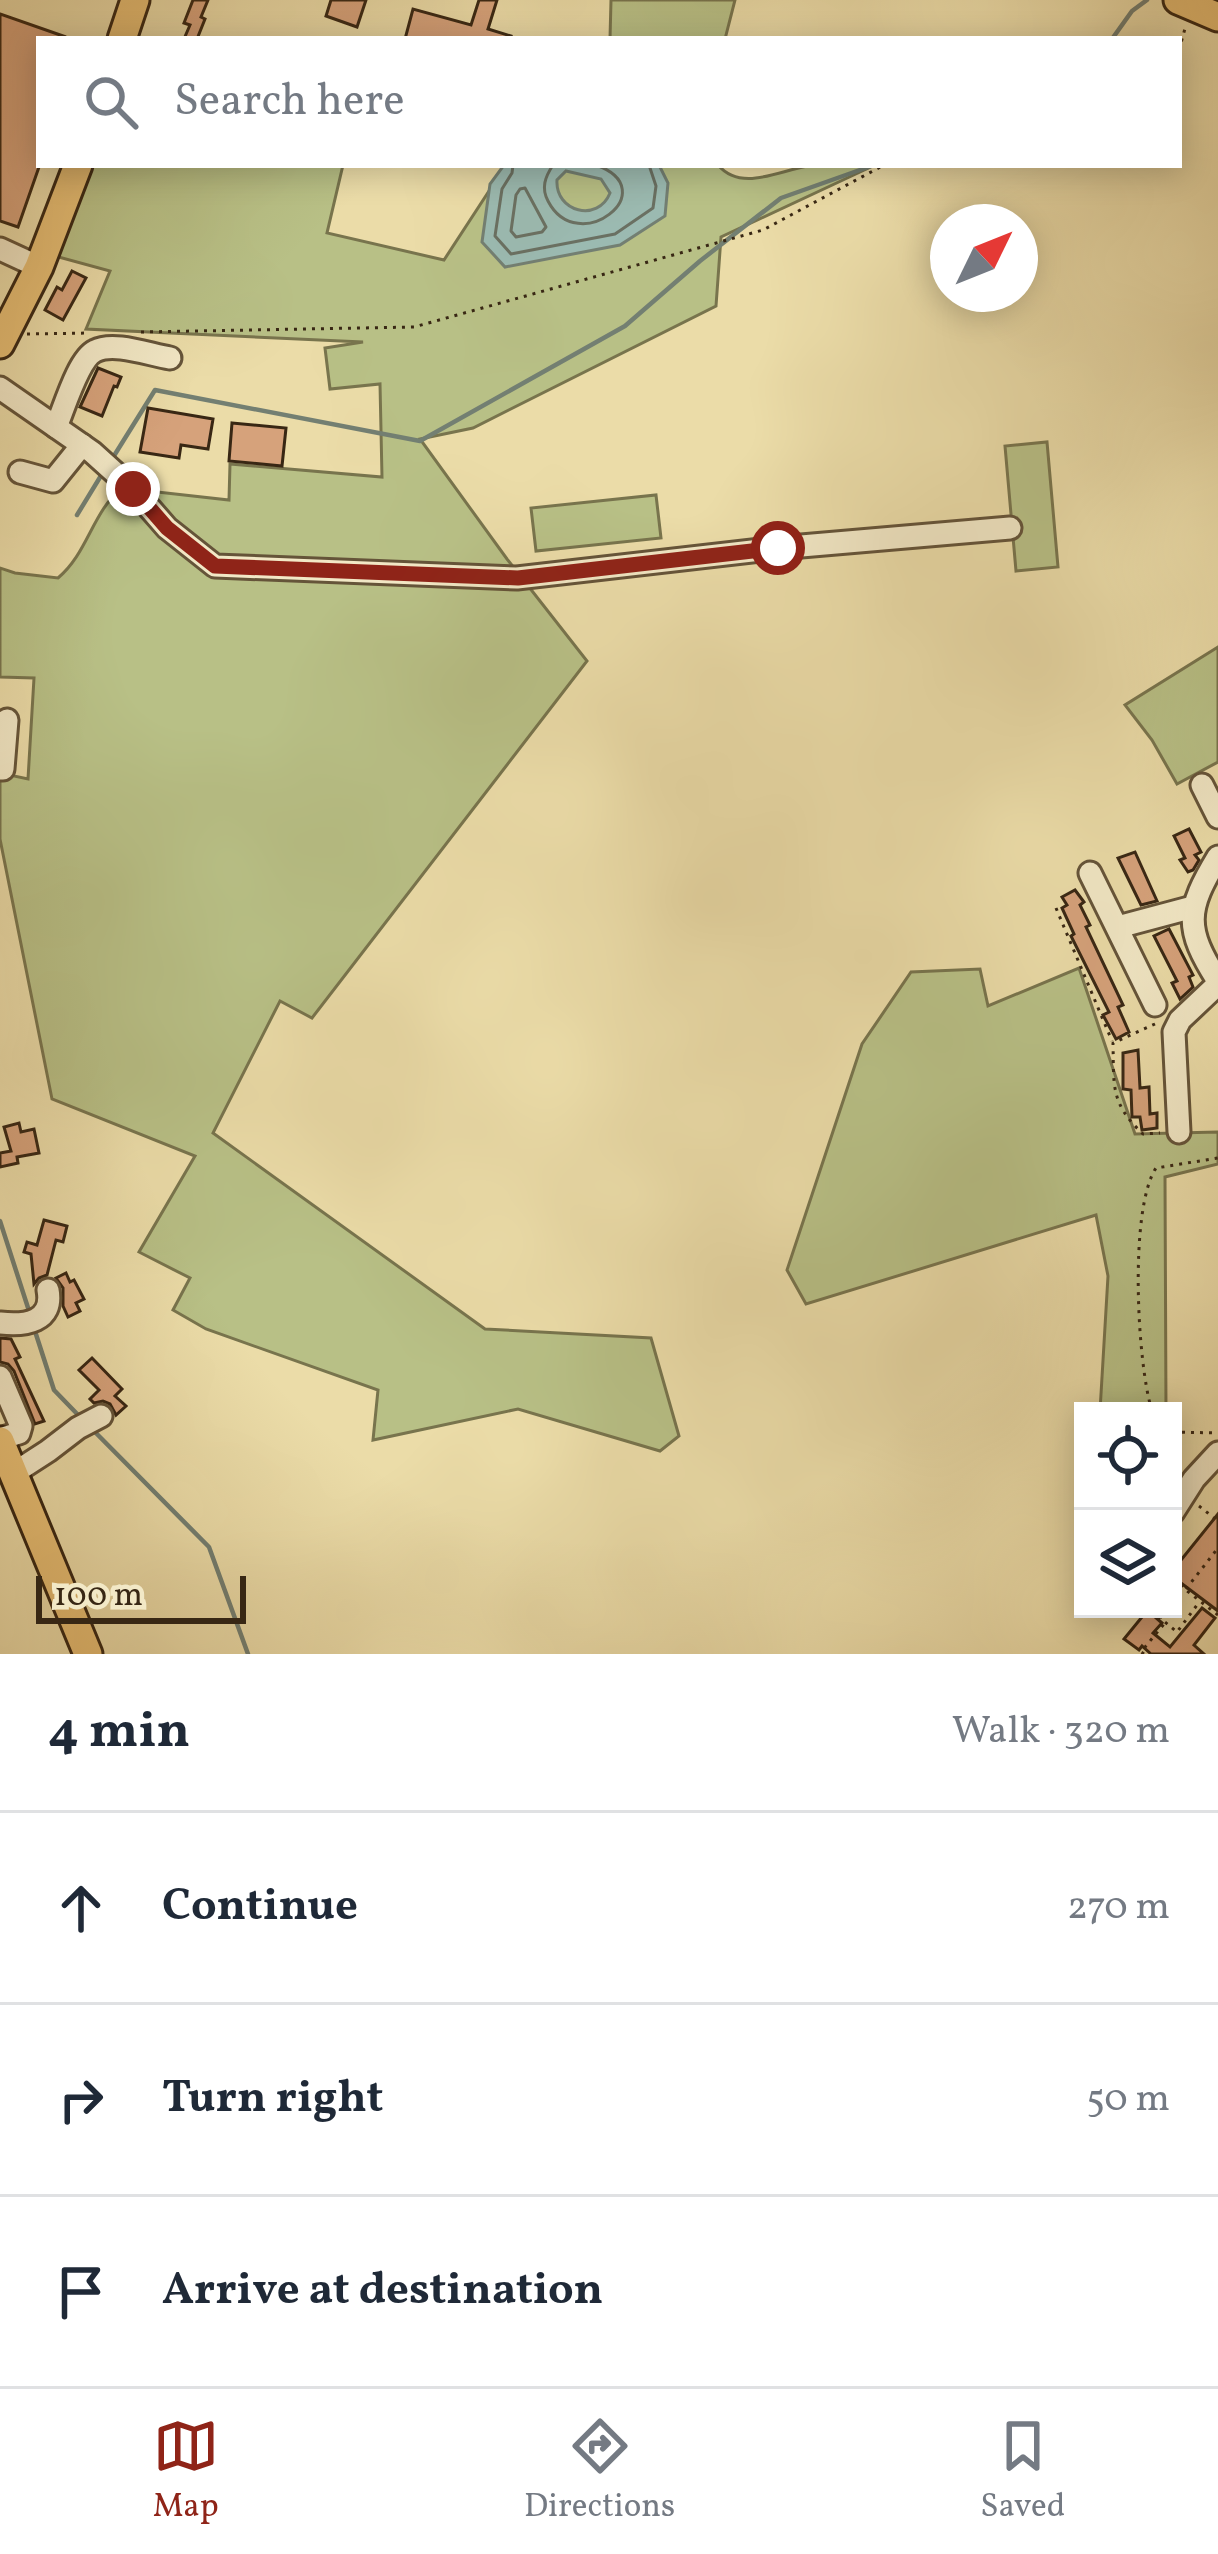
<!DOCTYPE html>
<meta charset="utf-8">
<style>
:root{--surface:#fff;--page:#f2f2f3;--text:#1f2937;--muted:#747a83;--line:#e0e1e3;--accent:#8f2418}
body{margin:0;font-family:Vollkorn,serif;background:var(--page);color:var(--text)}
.controls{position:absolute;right:36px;bottom:36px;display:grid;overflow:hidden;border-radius:0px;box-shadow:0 6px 30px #0003}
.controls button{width:108px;height:108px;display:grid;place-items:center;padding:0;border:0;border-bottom:3px solid var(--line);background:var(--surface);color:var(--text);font:60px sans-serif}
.compass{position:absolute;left:930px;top:204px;width:108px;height:108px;border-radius:50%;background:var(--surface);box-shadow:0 6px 30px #0003;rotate:47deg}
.scale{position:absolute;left:36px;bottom:30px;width:210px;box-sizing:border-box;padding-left:12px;border:6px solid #382714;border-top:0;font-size:33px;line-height:42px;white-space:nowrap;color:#382714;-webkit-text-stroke:9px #f2e8c6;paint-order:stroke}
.stop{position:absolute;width:36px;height:36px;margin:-27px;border:9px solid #8f2418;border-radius:50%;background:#fff}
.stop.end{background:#8f2418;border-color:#fff;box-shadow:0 3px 12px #0008}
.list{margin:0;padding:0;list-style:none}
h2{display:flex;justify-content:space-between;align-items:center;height:156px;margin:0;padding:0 48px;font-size:51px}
h2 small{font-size:39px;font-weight:400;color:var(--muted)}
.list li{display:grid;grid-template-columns:78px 1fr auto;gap:36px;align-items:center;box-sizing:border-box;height:192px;padding:0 48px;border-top:3px solid var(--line)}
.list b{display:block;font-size:45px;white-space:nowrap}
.list em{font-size:39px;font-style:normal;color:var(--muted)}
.icon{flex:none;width:66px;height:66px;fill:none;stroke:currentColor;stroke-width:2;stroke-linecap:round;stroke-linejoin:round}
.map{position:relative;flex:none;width:1218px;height:1654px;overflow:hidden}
.search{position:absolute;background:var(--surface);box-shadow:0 6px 30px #0003;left:36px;right:36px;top:36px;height:132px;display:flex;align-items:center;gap:30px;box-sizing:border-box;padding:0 42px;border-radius:0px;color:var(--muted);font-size:45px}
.sheet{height:732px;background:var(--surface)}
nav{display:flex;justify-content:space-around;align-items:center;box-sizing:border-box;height:168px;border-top:3px solid var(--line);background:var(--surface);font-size:33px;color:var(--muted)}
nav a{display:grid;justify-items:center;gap:6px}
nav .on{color:var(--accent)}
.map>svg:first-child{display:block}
.green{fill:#b8c086;stroke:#78744d;stroke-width:3}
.water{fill:#9bbab1;stroke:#737f72;stroke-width:3;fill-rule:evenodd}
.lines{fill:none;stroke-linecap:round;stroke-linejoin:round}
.shore{stroke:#6a7062;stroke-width:3}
.stream{stroke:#737f72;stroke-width:4.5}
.building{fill:#d6a27b;stroke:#382714;stroke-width:3}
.minor-casing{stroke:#655439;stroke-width:27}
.major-casing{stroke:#382714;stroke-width:33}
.path{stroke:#382714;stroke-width:3;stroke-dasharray:3 6;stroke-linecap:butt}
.minor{stroke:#f2e8c6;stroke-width:21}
.major{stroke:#e6be74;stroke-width:27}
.route{stroke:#8f2418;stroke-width:15}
</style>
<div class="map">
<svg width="1218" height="1654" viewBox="0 0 1218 1654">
<rect width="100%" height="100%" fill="#ebdca8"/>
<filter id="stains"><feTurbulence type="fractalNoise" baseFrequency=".00167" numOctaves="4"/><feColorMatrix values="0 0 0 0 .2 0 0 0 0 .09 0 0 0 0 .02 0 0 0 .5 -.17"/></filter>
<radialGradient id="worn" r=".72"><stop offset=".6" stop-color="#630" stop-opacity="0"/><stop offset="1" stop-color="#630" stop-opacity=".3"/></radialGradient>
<!-- green -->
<g class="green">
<path d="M611,0H735L725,39H610Z"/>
<path d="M78,165H343L327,233L444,260L506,165H718C741,192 778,171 808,166C829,162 853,165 875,165L721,237L716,306L473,428L420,439L507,559L587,661L312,1018L280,1001L213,1133L485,1329L651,1338L679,1436L660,1451L518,1409L373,1440L378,1390L206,1329L173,1310L190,1278L139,1252L195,1156L52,1099L0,839V773L28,779L34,678L0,677V568L15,573L58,578C88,553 92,512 122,488L229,500L230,464L382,477L380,384L330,389L325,348L363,342L86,329L110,271L44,253Z"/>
<path d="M1047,442L1058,567L1016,571L1005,446Z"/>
<path d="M656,495L661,538L536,551L531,508Z"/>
<path d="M1218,647V762L1177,784L1152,740L1125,705Z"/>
<path d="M1079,968L1135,1134L1218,1132V1164L1165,1177L1166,1411H1100L1108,1276L1096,1215L806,1304L787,1270L862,1044L911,972L980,969L988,1006Z"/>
</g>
<!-- water -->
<path class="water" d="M504,165H659L668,183L665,216L620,245L505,267L482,242L490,184ZM566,171L601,179L610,193C598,223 555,212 557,180Z"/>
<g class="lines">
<!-- shore -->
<g class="shore">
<path d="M513,165L512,173L502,189L495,236L511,254L615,234L653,208L656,186L649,165"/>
<path d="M553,165C545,177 541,188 548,201C578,259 666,190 596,165"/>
<path d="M525,188L546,227L542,232L516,237L511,231L516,195L520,189Z"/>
</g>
<!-- stream -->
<g class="stream">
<path d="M1112,39L1132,11L1147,0"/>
<path d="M112,459L155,390L420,441L625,326L700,261L781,198L874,165"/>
<path d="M77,515L102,474"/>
<path d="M0,1221L30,1314"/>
<path d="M33,1325L54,1390L82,1419"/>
<path d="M90,1427L209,1547L248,1654"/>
</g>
</g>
<!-- building -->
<g class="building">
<path d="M193,0H208L201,17L205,19L197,39H184L190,25L184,23Z"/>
<path d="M331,0H366L357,27L326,16Z"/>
<path d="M479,0H497L488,29L511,36L510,39H405L413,9L471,25Z"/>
<path d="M0,14L66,37L39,39V167L18,227L0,221Z"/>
<path d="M72,271L86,278L63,320L45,310L57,287L62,290Z"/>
<path d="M98,368L121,377L117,387L114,386L102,416L80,407Z"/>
<path d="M148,408L213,419L208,449L181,445L179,458L140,452Z"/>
<path d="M232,423L286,428L282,466L229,461Z"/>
<path d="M1189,829L1201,852L1195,855L1199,860L1193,870L1188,872L1180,860L1185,858L1174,836Z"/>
<path d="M1135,852L1157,901L1141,905L1118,858Z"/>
<path d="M1075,890L1084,902L1080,905L1090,925L1086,927L1123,1005L1118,1007L1129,1032L1116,1039L1103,1015L1109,1012L1071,936L1074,934L1062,908L1067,905L1062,897Z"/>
<path d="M1169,929L1193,975L1189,977L1193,987L1180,999L1172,983L1177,981L1154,936Z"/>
<path d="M1138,1050L1140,1088L1149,1087L1150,1114L1157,1113V1128L1142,1130L1140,1117H1132L1131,1090L1123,1089V1053Z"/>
<path d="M19,1123L21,1132L34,1129L39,1153L17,1157L18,1163L0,1167V1153L11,1151L4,1127Z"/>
<path d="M44,1220L67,1226L63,1242L56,1240L47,1275L39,1278L34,1284L31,1254L24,1252L27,1242L37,1245Z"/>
<path d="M66,1273L70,1282L74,1280L84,1299L76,1303L80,1311L68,1317L63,1306V1288L56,1278Z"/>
<path d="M0,1338L11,1339L20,1357L15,1359L44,1421L35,1424L14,1371L8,1364L0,1362Z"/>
<path d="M92,1358L122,1389L115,1396L126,1406L116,1415L110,1404L103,1401L94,1403L90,1399L99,1390L79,1370Z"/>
<path d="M1218,1514V1611L1173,1577V1570Z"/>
<path d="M1202,1608L1215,1618L1194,1645L1204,1654H1151L1142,1646L1139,1650L1124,1639L1142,1617L1131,1609H1160L1154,1616L1162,1623L1153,1633L1170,1647Z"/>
</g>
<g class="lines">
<!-- minor casing -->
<g class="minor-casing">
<g id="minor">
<path d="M0,249L39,267"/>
<path d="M0,388L92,452L133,489L167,528L215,566L517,578L778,548L1010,528"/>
<path d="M56,427C64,409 78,359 95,351C114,341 150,355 170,358"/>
<path d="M20,472L53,481L82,445"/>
<path d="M0,769H3L7,720"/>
<path d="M1202,785L1218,817"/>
<path d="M1218,857C1186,910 1184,928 1218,981"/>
<path d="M1090,873L1155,1005"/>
<path d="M1118,927L1193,907"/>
<path d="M1179,1132L1174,1032L1180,1020L1218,984"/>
<path d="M0,1323C25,1326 54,1322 48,1290"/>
<path d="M0,1377L21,1426L19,1433L0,1439"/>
<path d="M14,1473L48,1451L78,1428L101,1416"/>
<path d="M1173,1512L1194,1479L1218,1453"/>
</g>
</g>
<!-- major casing -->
<g class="major-casing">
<g id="major">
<path d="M1178,0L1218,17"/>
<path d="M122,39L135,0"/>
<path d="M0,344L39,267L78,165"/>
<path d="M0,1441L88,1654"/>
</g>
</g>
<!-- path -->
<g class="path">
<path d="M1179,50L1186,25"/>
<path d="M141,332L414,327L763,230L884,165"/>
<path d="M27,334L90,333"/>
<path d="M1056,908L1112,1041"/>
<path d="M1155,1024L1113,1043C1114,1086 1110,1103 1143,1134L1160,1133"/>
<path d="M1152,1411C1137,1363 1129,1209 1156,1168L1218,1158"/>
<path d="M1173,1432L1218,1433"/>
<path d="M1199,1506L1218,1521"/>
<path d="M1173,1580L1218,1615"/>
<path d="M1186,1589L1218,1548"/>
<path d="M1173,1601L1182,1589"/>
<path d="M1167,1609L1160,1618L1177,1632L1200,1601"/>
<path d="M1144,1654L1141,1652L1164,1624"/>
</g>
<!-- minor -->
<use href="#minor" class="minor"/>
<!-- major -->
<use href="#major" class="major"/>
</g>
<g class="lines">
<!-- route -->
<path class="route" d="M133,489L167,528L215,566L518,578L778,548"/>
</g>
<rect width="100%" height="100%" filter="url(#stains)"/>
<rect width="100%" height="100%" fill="url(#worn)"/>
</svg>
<div class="controls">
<button><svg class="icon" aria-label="locate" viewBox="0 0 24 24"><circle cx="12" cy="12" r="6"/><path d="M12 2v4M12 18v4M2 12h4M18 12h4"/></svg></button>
<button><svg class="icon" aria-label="layers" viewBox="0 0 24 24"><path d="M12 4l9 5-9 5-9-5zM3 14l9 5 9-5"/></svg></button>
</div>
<svg class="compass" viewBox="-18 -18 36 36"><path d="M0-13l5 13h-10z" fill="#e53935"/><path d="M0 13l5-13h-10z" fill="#747a83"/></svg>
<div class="scale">100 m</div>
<div class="stop" style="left:778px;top:548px"></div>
<div class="stop end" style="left:133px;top:489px"></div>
<div class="search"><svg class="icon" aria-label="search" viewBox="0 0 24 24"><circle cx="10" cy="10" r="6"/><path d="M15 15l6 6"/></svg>Search here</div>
</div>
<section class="sheet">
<h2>4 min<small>Walk · 320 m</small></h2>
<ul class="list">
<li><svg class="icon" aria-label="ahead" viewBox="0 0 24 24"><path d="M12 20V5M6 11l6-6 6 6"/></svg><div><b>Continue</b></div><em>270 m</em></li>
<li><svg class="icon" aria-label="right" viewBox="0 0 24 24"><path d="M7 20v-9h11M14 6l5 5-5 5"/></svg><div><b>Turn right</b></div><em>50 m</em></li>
<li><svg class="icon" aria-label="arrive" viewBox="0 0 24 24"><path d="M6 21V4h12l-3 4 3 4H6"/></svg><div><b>Arrive at destination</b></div></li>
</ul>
</section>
<nav>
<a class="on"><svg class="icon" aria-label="map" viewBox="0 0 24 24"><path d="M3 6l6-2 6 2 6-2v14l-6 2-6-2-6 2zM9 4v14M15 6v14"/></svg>Map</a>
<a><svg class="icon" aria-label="directions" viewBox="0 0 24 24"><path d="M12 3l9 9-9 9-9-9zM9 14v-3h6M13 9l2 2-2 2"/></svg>Directions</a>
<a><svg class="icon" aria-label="saved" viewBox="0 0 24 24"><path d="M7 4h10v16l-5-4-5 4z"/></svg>Saved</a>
</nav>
